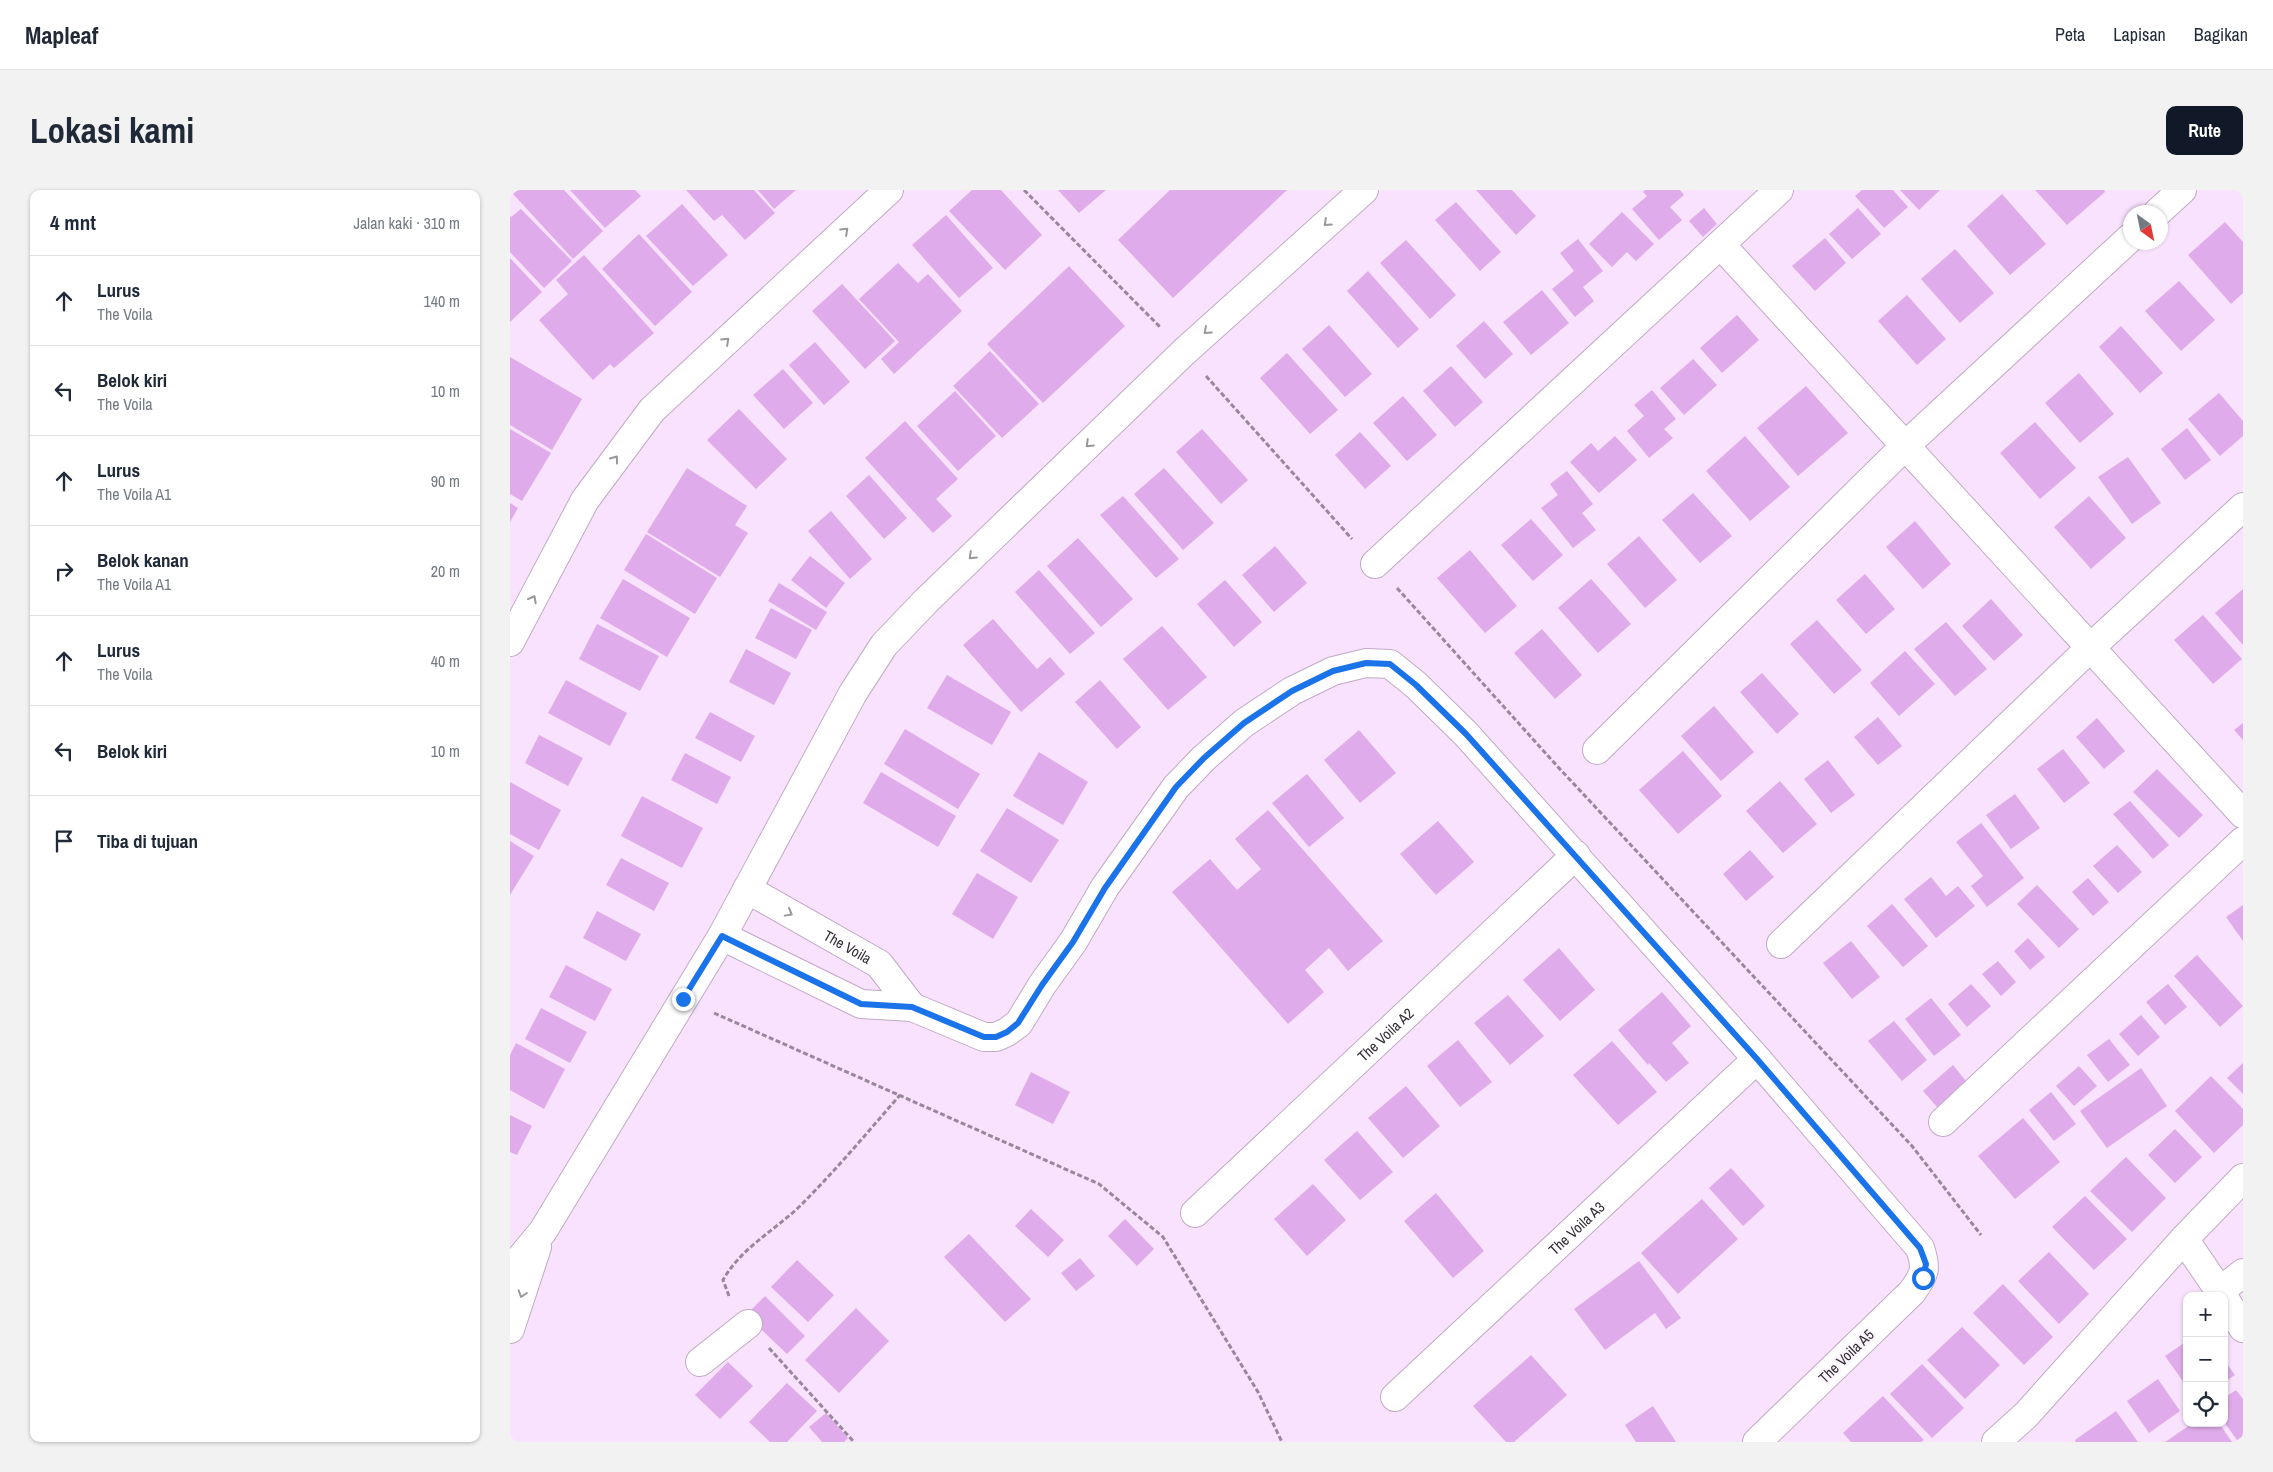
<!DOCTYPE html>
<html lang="id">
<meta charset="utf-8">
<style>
:root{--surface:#fff;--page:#f2f2f3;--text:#1f2937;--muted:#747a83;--line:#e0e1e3;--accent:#111827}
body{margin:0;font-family:"Archivo Narrow",sans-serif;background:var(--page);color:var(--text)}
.controls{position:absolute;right:15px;bottom:15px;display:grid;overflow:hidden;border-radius:10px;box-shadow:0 1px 4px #0004}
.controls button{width:45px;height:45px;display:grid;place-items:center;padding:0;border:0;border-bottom:1px solid var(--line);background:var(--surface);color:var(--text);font:25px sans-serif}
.compass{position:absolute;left:1613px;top:15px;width:45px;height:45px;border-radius:50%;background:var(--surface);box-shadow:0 1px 4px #0004;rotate:147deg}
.stop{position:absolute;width:15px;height:15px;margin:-11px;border:4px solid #1a73e8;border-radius:50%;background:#fff}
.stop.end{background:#1a73e8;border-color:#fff;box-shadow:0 1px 5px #0008}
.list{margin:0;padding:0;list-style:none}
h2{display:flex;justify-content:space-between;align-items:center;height:65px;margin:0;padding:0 20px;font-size:21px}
h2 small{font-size:16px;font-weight:400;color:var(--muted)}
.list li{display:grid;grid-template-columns:32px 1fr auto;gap:15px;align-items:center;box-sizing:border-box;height:90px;padding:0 20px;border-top:1px solid var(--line)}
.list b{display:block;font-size:19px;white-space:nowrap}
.list p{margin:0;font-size:16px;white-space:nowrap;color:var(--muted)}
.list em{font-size:16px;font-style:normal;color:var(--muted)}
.icon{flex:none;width:28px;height:28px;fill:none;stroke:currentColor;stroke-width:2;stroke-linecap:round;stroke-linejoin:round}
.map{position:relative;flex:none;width:1733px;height:1252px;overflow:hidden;border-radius:10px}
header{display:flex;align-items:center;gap:30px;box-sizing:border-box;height:70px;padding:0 25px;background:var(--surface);border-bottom:1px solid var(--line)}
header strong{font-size:24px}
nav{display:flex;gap:28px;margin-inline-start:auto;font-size:18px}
.intro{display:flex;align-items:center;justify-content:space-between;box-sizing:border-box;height:120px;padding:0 30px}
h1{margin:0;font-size:35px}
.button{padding:12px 22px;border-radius:10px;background:var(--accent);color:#fff;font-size:18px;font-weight:700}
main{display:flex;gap:30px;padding:0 30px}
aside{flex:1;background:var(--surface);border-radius:10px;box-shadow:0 1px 4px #0004}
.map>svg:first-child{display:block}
.building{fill:#e0abea}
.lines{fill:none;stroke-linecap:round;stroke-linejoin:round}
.minor-casing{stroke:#c0aac5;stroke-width:30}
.path{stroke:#98889b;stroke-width:3;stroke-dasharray:5 2.5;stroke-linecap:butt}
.minor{stroke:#fff;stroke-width:28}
.oneway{stroke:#9a969c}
.route{stroke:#1a73e8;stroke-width:6}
.labels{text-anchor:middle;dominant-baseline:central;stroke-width:5;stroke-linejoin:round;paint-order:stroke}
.street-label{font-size:15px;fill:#362d38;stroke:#fbf6fc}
</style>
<header>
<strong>Mapleaf</strong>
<nav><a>Peta</a><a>Lapisan</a><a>Bagikan</a></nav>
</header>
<div class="intro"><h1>Lokasi kami</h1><a class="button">Rute</a></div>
<main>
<aside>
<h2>4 mnt<small>Jalan kaki · 310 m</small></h2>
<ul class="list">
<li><svg class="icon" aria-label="ahead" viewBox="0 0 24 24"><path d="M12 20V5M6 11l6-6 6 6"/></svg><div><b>Lurus</b><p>The Voila</p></div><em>140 m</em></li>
<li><svg class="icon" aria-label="left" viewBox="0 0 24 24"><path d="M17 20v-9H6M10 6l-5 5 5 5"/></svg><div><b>Belok kiri</b><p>The Voila</p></div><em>10 m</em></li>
<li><svg class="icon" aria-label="ahead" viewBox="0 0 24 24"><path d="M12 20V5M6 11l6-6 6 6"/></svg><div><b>Lurus</b><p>The Voila A1</p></div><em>90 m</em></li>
<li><svg class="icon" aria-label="right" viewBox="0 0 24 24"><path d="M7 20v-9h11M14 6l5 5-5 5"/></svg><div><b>Belok kanan</b><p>The Voila A1</p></div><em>20 m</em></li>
<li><svg class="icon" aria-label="ahead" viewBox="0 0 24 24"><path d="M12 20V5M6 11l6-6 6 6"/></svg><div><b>Lurus</b><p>The Voila</p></div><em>40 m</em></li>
<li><svg class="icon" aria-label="left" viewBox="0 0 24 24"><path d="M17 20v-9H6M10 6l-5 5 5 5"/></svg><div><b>Belok kiri</b></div><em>10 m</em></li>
<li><svg class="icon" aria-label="arrive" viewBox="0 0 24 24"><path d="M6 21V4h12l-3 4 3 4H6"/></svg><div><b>Tiba di tujuan</b></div></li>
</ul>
</aside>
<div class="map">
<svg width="1733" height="1252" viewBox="0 0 1733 1252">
<rect width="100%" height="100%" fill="#f9e2fe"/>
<!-- building -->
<g class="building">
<path d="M8,0H54L93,41L63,69L3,4Z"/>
<path d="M60,0H125L131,6L95,38Z"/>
<path d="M176,0H244L265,23L235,50L212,25L204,31Z"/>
<path d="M248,0H286L264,19Z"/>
<path d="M462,0H491L532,45L495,80L439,21Z"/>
<path d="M548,0H596L569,23Z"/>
<path d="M660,0H777L663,108L608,50Z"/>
<path d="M966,0H1002L1026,26L1006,45Z"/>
<path d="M1135,0H1170L1174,5L1160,17L1172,30L1149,50L1122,19L1137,6L1133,2Z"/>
<path d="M1352,0H1383L1398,17L1374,38L1345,6Z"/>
<path d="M1390,0H1430L1409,20Z"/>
<path d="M1525,0H1594L1595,2L1557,35Z"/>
<path d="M1492,4L1536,54L1500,85L1457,36Z"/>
<path d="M946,12L991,62L970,81L925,30Z"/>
<path d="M172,14L218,65L183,96L136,46Z"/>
<path d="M1194,18L1207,34L1193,47L1179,31Z"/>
<path d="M1348,18L1371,44L1342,69L1319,44Z"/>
<path d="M11,19L62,71L34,98L0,62V26L1,27Z"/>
<path d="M1112,22L1144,54L1126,71L1117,62L1102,77L1079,54Z"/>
<path d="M436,25L483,78L449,108L402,55Z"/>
<path d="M1715,32L1733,52V103L1721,114L1678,65Z"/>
<path d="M129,44L182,102L145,136L92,79Z"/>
<path d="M1315,48L1336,73L1305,101L1282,76Z"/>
<path d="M1068,49L1093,81L1073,97L1084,111L1065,127L1042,99L1064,81L1050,63Z"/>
<path d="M896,50L946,105L920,129L870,73Z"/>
<path d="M1445,59L1484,103L1450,133L1411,89Z"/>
<path d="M74,65L144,143L104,178L100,174L83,190L29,130L58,104L46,90Z"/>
<path d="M0,68L32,102L0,132Z"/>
<path d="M388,73L408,93L418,84L452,121L384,184L371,169L389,152L349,109Z"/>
<path d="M559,76L615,136L533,213L477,154Z"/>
<path d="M858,81L909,139L888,158L837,101Z"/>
<path d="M1669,91L1705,130L1671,161L1635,121Z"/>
<path d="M332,94L385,151L355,179L302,121Z"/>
<path d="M1032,100L1059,133L1021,165L993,132Z"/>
<path d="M1397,105L1436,149L1407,175L1368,131Z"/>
<path d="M1227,125L1249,150L1212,183L1190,158Z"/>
<path d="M974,131L1003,164L975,189L946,156Z"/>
<path d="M819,135L862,184L835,207L792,159Z"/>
<path d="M1611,136L1653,183L1630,203L1589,157Z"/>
<path d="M305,152L340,192L314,215L279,175Z"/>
<path d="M480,161L529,214L492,248L443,196Z"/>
<path d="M777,163L828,220L800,244L750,188Z"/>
<path d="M0,167L72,209L42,260L0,235Z"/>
<path d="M1183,169L1207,195L1174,225L1150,198Z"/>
<path d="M941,176L973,212L945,237L913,201Z"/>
<path d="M273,179L303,213L274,239L243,205Z"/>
<path d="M1569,183L1604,224L1570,253L1535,213Z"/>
<path d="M1296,196L1338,243L1288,286L1247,238Z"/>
<path d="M1142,200L1166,229L1154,239L1163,248L1139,268L1117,241L1134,226L1124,215Z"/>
<path d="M445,201L486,246L448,281L407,236Z"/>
<path d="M1709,203L1733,231V246L1710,266L1678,229Z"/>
<path d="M893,206L927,245L897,271L863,233Z"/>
<path d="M229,219L277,269L246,299L197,250Z"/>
<path d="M395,231L448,289L426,309L442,326L423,343L355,268Z"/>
<path d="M1525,232L1566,278L1530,309L1490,263Z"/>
<path d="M1677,238L1701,270L1675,290L1651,259Z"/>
<path d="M0,239L41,263L12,311L0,304Z"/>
<path d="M692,239L738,290L711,314L666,262Z"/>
<path d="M850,242L881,276L855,299L825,265Z"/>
<path d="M1105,246L1127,270L1089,303L1060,272L1081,253L1088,261Z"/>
<path d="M1235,246L1280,297L1240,331L1196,281Z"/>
<path d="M1618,267L1651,313L1622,334L1588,287Z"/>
<path d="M177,278L237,316L225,335L238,343L210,387L137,342Z"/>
<path d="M654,278L704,333L673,360L624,304Z"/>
<path d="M1057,281L1083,314L1072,323L1086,340L1063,358L1031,318L1048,305L1040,294Z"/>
<path d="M359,285L397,328L374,349L336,306Z"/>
<path d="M1183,303L1222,346L1190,373L1152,330Z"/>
<path d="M613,306L669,369L646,388L590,325Z"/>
<path d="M1579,306L1616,348L1581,379L1544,337Z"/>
<path d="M0,313L8,318L0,332Z"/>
<path d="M321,321L362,369L340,389L298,341Z"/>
<path d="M1021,329L1053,365L1023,391L991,355Z"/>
<path d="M1405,331L1441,374L1413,399L1376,357Z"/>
<path d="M136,344L207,388L185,424L114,380Z"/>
<path d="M1129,346L1167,390L1135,418L1097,374Z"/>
<path d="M568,348L623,409L591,437L537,376Z"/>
<path d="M765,356L797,393L764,422L732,385Z"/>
<path d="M960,360L1007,416L975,443L927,388Z"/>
<path d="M300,366L335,393L316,418L281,390Z"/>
<path d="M529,380L585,443L560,464L505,402Z"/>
<path d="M1355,384L1385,419L1356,444L1326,410Z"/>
<path d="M113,389L180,428L157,467L90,428Z"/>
<path d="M1081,389L1121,434L1088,463L1048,418Z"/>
<path d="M715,390L752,432L724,457L687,414Z"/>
<path d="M269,393L317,422L306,440L258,411Z"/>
<path d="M1733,399V455L1705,423Z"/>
<path d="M1481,409L1513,445L1484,471L1452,436Z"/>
<path d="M261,418L302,440L286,469L245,448Z"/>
<path d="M1693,425L1732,469L1703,494L1664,450Z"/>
<path d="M483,429L527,479L540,467L555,484L511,522L453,455Z"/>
<path d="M1307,430L1352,480L1324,504L1280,454Z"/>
<path d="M1436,432L1477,479L1445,506L1404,459Z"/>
<path d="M87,434L149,466L130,501L69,469Z"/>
<path d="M652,436L697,487L658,520L613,469Z"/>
<path d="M1032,439L1072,485L1045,509L1004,463Z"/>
<path d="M236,459L281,483L264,515L219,492Z"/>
<path d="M1395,461L1425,494L1389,526L1360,493Z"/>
<path d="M1252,483L1289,524L1267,544L1230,502Z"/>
<path d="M437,485L501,522L482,555L417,518Z"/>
<path d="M56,490L117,523L100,556L38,523Z"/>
<path d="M590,490L631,537L607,559L565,512Z"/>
<path d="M1204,516L1244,562L1211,591L1171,546Z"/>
<path d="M200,522L245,546L231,572L185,548Z"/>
<path d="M1368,527L1392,556L1368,575L1344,547Z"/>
<path d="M1587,528L1615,561L1594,579L1566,547Z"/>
<path d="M1733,533V550L1724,540Z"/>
<path d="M395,539L470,584L448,619L374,574Z"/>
<path d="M849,540L886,583L850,613L814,570Z"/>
<path d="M29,545L73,568L58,596L15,573Z"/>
<path d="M1553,559L1580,593L1554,613L1527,579Z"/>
<path d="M1173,561L1212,606L1168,644L1129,600Z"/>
<path d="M529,562L578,592L553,635L503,606Z"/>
<path d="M175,563L221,587L207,614L161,590Z"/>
<path d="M1318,570L1345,605L1321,623L1294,589Z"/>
<path d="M1647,579L1693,625L1669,648L1623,602Z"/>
<path d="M371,582L446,626L428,657L353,613Z"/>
<path d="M797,584L834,628L799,657L762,613Z"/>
<path d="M1270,591L1307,634L1273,663L1236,621Z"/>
<path d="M0,592L51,620L29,660L0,644Z"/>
<path d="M1505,604L1530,638L1501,659L1476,625Z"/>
<path d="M132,606L193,638L172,678L111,646Z"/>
<path d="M1620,611L1659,655L1643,669L1603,624Z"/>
<path d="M497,618L549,650L521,693L470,661Z"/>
<path d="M758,620L873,751L838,781L819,758L795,780L814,802L778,834L662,702L700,669L727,700L751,679L725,649Z"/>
<path d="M928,631L964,672L926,705L890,664Z"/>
<path d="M1471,633L1514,688L1477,717L1461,696L1473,686L1446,652Z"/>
<path d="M0,651L24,666L0,705Z"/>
<path d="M1607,655L1632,682L1608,703L1583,676Z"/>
<path d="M1240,660L1264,687L1236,711L1213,684Z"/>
<path d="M111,668L159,693L144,721L96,695Z"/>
<path d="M467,683L508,707L483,749L442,724Z"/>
<path d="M1421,687L1436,706L1448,696L1465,716L1426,748L1394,709Z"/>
<path d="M1578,688L1599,712L1583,726L1562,702Z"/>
<path d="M1527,695L1569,739L1549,758L1507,714Z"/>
<path d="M1382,714L1418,756L1393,777L1357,736Z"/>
<path d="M1733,715V751L1716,727Z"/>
<path d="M87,721L131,744L116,771L73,748Z"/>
<path d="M1518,748L1535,767L1520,780L1504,761Z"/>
<path d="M1341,751L1370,787L1342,809L1313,773Z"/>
<path d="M1049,758L1085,800L1050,831L1013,790Z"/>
<path d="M1687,765L1733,816L1710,837L1664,786Z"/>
<path d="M1488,771L1506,792L1491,806L1472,784Z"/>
<path d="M56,775L102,799L85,831L39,807Z"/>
<path d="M1461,794L1481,816L1457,837L1438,814Z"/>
<path d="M1658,794L1677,817L1655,835L1636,812Z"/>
<path d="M1152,802L1181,836L1162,853L1179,873L1156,892L1139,873L1138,875L1108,840Z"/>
<path d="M998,805L1034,846L1000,875L964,833Z"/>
<path d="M1421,808L1451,845L1424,866L1395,829Z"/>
<path d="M31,818L77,842L60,873L15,849Z"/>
<path d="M1631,825L1650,847L1628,866L1609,844Z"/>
<path d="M1384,831L1417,870L1392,891L1358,851Z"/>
<path d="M1599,849L1620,875L1598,892L1577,865Z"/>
<path d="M948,850L982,892L950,917L917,876Z"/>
<path d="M1102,851L1147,902L1108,935L1063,885Z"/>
<path d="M6,853L55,879L34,919L0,900V865Z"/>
<path d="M1733,873V904L1717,888Z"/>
<path d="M1443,875L1456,891L1427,917L1413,901Z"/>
<path d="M1569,876L1587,896L1564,916L1546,896Z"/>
<path d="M1631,878L1657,916L1597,958L1570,921Z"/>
<path d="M521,882L560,902L543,934L505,915Z"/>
<path d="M1701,886L1733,919V935L1704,963L1665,921Z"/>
<path d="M896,896L930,936L893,968L858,928Z"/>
<path d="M1541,902L1566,934L1544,951L1519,920Z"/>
<path d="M0,925L22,936L7,965L0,962Z"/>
<path d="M1513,928L1550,972L1505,1009L1468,966Z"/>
<path d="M1665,939L1692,967L1665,993L1638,965Z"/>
<path d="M847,941L883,982L850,1010L814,970Z"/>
<path d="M1616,967L1656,1008L1622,1042L1580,1001Z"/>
<path d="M1221,978L1255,1016L1233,1036L1199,998Z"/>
<path d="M803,994L836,1030L797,1066L764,1029Z"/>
<path d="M926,1003L974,1061L943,1088L894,1031Z"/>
<path d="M1575,1006L1617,1049L1584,1080L1542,1037Z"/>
<path d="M1192,1009L1228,1049L1168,1104L1131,1063Z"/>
<path d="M521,1019L554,1050L538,1067L505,1036Z"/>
<path d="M615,1029L644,1059L627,1076L598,1046Z"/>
<path d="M459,1044L521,1109L495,1132L434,1067Z"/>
<path d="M1539,1062L1579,1104L1549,1134L1508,1091Z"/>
<path d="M570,1068L585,1086L566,1101L551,1083Z"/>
<path d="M287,1070L324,1105L298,1132L261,1097Z"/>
<path d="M1129,1071L1171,1128L1156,1139L1145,1123L1095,1160L1064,1119Z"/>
<path d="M1493,1094L1543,1147L1514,1175L1463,1123Z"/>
<path d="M255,1106L295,1146L277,1164L236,1125Z"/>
<path d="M346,1118L379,1151L329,1203L295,1170Z"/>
<path d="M1452,1137L1490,1175L1455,1209L1417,1170Z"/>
<path d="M1677,1151V1197L1655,1166Z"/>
<path d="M1021,1165L1057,1205L1004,1252H996L963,1216Z"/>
<path d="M1714,1170L1725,1185L1714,1192Z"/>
<path d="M218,1172L243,1196L210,1229L185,1205Z"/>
<path d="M1412,1174L1454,1218L1422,1248L1380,1204Z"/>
<path d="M1648,1189L1670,1221L1639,1243L1617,1211Z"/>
<path d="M277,1193L307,1221L277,1252H260L239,1232Z"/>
<path d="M1726,1200L1733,1209V1246L1727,1250L1714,1232V1208Z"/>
<path d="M1373,1206L1414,1250L1411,1252H1341L1333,1243Z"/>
<path d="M1143,1216L1166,1252H1126L1115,1235Z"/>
<path d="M1606,1221L1628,1252H1566L1565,1250Z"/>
<path d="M316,1223L338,1248L334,1252H312L299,1237Z"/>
<path d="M1683,1233H1709L1722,1252H1655Z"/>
</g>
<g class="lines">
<!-- minor casing -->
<g class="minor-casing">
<g id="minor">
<path d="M1648,22L1672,0"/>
<path d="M1211,55L1733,624"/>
<path d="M865,374L1269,0"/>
<path d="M0,452L75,310L142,220L379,0"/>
<path d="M1087,560L1396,255L1620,48"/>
<path id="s1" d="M237,699L369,774L402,817"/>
<path d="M212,746L351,814L402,817L474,847H486L497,842L509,833L532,795L563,752L595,697L666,597L694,568L734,533L782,501L823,481L856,473L880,474L906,495L956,544L1247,869L1410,1058C1417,1079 1415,1084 1402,1102L1247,1252"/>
<path d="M1271,754L1580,458L1733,317"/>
<path d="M1433,932L1733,651"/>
<path id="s2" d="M685,1023L1066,665"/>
<path d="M1674,1049L1713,1106"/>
<path d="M0,1081L33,1041L212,746L343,503L374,455L416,411L674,162L854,0"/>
<path d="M1710,1101L1733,1083"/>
<path d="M1714,1108L1733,1138"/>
<path d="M0,1139L27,1057"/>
<path d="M190,1172L238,1134"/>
<path id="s3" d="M885,1207L1247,869"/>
<path d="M1486,1252L1516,1225L1674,1049L1733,988"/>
</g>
</g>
<!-- path -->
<g class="path">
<path d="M514,0L651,138"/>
<path d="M696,186L842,349"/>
<path d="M887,398L1048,577L1402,956L1471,1045"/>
<path d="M204,823L589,994L653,1047L748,1202L772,1252"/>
<path d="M219,1106L213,1090C231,1058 264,1041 290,1016C325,981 357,943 390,905"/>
<path d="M259,1158L344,1252"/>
</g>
<!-- minor -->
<use href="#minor" class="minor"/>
</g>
<!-- one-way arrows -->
<defs><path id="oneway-chevron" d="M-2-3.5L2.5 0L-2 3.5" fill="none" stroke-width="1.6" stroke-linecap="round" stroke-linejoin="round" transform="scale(1.25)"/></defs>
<g class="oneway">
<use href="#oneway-chevron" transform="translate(817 33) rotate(138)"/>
<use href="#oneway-chevron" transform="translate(335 41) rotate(-43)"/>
<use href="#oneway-chevron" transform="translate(697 141) rotate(138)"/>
<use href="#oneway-chevron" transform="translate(216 151) rotate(-43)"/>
<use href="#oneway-chevron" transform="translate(579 254) rotate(136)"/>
<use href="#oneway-chevron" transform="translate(105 269) rotate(-54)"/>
<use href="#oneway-chevron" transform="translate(462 366) rotate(136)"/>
<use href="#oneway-chevron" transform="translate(23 409) rotate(-62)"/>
<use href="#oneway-chevron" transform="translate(279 723) rotate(29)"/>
<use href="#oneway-chevron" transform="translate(12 1104) rotate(108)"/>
</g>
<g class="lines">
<!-- route -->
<path class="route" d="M173,809L212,746L351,814L402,817L474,847H486L497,842L508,833L532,795L563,752L595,698L666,597L694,568L734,533L782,501L823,481L856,473L880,474L906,495L956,544L1247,869L1410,1058L1416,1074L1413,1088"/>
</g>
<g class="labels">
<!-- street labels -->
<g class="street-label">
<text stroke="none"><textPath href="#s1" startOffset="116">The Voila</textPath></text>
<text stroke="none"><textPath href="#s2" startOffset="261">The Voila A2</textPath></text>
<text stroke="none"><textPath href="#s3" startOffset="248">The Voila A3</textPath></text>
<text transform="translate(1336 1166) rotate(-44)">The Voila A5</text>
</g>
</g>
</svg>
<div class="controls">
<button>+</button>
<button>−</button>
<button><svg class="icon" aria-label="locate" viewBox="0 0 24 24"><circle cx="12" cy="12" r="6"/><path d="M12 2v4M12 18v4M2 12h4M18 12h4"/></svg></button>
</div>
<svg class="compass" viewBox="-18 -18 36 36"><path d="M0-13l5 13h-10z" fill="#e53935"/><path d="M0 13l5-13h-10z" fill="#747a83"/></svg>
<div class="stop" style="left:1413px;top:1088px"></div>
<div class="stop end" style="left:173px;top:809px"></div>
</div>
</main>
